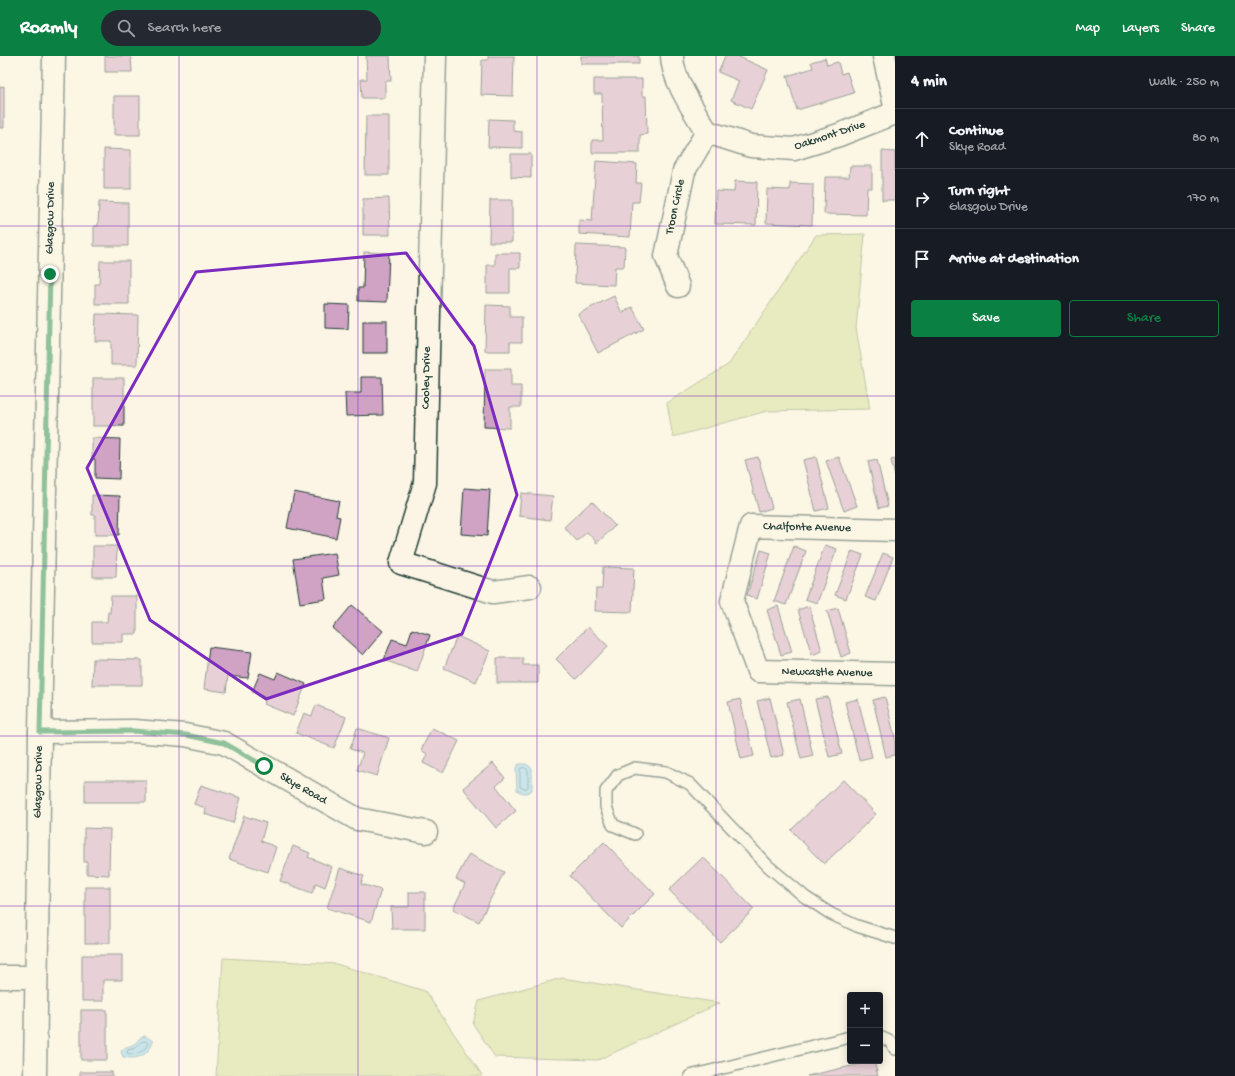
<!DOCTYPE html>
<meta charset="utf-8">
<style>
:root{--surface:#171b24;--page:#242831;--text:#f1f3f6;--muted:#9ea1a6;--line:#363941;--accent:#0b8043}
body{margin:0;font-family:"Gochi Hand",sans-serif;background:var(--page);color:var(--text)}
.controls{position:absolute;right:12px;bottom:12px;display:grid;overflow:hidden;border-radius:4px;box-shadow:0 2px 10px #0003}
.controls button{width:36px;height:36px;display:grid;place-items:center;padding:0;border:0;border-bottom:1px solid var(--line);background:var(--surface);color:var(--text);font:20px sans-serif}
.stop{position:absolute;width:12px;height:12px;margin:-9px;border:3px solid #0b8043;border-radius:50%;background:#fff}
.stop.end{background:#0b8043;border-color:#fff;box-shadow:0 1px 4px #0008}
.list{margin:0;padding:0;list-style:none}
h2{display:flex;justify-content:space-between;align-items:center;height:52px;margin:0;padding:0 16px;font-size:17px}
h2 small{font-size:13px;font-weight:400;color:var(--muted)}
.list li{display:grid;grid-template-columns:26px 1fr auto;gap:12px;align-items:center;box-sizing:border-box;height:60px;padding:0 16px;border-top:1px solid var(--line)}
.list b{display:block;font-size:15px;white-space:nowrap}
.list p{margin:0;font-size:13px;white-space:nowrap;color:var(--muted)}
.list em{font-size:13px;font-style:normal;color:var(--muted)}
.actions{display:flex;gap:8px;padding:12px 16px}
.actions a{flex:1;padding:9px 0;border:1px solid var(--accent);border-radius:4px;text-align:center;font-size:14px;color:var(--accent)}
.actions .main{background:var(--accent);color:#fff}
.icon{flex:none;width:22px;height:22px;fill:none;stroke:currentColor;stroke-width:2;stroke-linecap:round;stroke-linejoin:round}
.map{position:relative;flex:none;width:895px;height:1020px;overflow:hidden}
header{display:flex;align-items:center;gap:24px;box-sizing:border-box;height:56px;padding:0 20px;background:var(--accent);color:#fff}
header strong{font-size:19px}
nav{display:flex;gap:22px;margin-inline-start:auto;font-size:14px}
.search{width:280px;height:36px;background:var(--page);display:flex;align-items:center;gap:10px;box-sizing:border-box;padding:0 14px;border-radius:22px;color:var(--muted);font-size:15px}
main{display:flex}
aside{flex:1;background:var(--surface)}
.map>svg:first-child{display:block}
.green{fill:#d1de91;stroke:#788e62}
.water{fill:#8fd1f1;stroke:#6296a5}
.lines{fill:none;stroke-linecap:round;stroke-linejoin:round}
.shore{stroke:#4c7880;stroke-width:1}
.building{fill:#d0a3c5;stroke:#1f3d34}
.service-casing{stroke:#1f3d34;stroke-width:14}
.minor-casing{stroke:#1f3d34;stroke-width:25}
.service{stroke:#fcf5e5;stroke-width:11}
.minor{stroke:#fcf5e5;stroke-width:22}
.route{stroke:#0b8043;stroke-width:5}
.marked{fill:none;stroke:#7b2cbf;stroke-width:3;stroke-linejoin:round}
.grid{fill:none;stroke:#7b2cbf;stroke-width:1;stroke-opacity:0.55}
.labels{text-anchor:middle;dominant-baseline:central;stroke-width:3;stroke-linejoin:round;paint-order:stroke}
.street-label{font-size:12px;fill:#1f3d34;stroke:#fcf5e5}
</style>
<header>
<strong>Roamly</strong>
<div class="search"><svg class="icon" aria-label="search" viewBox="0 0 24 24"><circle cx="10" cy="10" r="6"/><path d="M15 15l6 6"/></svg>Search here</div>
<nav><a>Map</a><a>Layers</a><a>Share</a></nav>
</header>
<main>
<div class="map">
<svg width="895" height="1020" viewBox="0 0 895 1020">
<rect width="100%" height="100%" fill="#fcf5e5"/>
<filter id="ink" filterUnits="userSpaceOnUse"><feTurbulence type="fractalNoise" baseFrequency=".025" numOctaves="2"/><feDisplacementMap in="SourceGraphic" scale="8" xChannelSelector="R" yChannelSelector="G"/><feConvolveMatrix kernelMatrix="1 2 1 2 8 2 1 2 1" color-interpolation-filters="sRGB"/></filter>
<g filter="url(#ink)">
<!-- green -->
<g class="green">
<path d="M865,178L856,272L870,353L767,355L673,381L667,347L729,308L816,179Z"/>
<path d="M223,902L336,908L425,935L482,1019L481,1020H216Z"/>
<path d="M562,922L720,947L598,1004L495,1001L473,968L479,945Z"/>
</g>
<!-- water -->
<g class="water">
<path d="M519,708H526L532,712V734C526,738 523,738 517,734L516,712Z"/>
<path d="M145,980L153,985C148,1000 138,1004 123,1001L121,995C127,989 129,991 134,988C140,984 136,983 145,980Z"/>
</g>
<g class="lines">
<!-- shore -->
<g class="shore">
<path d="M525,712L528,714V731L525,733L520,731V714L521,712Z"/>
<path d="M141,986L145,985L148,987C145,996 135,1000 127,997L128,994L135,992Z"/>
</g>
</g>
<!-- building -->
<g class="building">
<path d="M105,0H131L132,16H105Z"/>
<path d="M366,0H390L391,25H385V42H362L361,23H367Z"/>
<path d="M488,0H514L513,40L481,39L482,4H488Z"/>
<rect x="581" y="0" width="58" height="8"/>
<path d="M725,0H737L768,14L751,53L731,44L739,25L718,16Z"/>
<path d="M825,2L827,9L838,6L841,18L847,16L854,37L797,54L787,20L813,12L811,6Z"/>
<path d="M594,23H642V40H646L647,78L640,79V97H592V84H603L602,38H594Z"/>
<path d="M4,30V72H0V31Z"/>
<rect x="114" y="40" width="26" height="39"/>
<path d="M366,60H389V119H365Z"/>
<path d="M489,63L513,64V75L522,76V92L488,91Z"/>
<path d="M104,93L131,94V133H104Z"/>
<path d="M882,95L895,96V144H882Z"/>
<path d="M511,98H531V122L511,121Z"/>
<path d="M596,105L637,108L636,127H641L639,146H632L630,181L579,178V164L592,165Z"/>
<path d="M850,110H872V132H867L866,159L824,158L825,121H849Z"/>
<path d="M735,125L757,126L756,169L715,168L716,135L734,136Z"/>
<path d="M790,127L813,128L812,169L766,167L767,133L790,134Z"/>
<path d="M389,142L390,179H363V143Z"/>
<path d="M490,144H512V186H489Z"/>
<path d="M99,146L128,147V190H94V170H98Z"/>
<path d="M576,189L625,191L624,211H615L614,229L575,227Z"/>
<path d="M364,196L389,197L387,246L358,245V232H363Z"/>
<path d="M495,197H520V212H510V237H487V209H495Z"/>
<path d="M100,205H129V248H95V228H99Z"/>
<path d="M614,240L622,257L632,251L644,273L598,297L578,258Z"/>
<path d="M325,248L349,249L348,273L325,272Z"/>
<path d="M486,249L510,250V261H522V286H510V295H485Z"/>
<path d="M96,258L138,259L137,309H111V285H95Z"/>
<rect x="363" y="265" width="24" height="32"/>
<path d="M485,313H511V330H521V351H510V372L484,371Z"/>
<path d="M361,321H382L383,359L346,360L345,337H361Z"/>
<rect x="93" y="322" width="31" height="48"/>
<path d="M92,382L120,383L119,423L95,422V403H92Z"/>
<path d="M758,401L772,452L759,456L745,404Z"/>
<path d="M816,401L829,452L816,455L803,404Z"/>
<path d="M839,401L857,450L844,455L826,405Z"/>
<path d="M895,403V421L891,404Z"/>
<path d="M877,404L888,450L879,452L868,406Z"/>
<path d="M464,432L490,434L487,480L461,478Z"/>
<path d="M294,436L339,445L336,460L340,461L336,482L287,472Z"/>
<path d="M521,437L553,440L550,464L519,460Z"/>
<path d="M92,439L120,440L119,479H95V459H92Z"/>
<path d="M592,445L615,470L597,487L587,476L577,485L564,471Z"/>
<path d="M825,489L837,493L817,547L805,543Z"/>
<path d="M93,490H117L116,521H93Z"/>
<path d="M794,490L806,495L786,549L774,545Z"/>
<path d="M761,494L771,497L757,543L747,539Z"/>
<path d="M852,495L863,499L846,543L835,539Z"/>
<path d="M335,497L339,519L323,522L326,543L300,547L293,503Z"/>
<path d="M883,497L893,501L876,545L865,541Z"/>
<path d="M603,511L634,512L632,556L595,555L596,533H602Z"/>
<path d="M111,540H137V578H123V586H92V566H107L108,556L110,557Z"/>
<path d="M352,549L383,575L363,599L333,572Z"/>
<path d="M778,550L792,596L781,599L767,554Z"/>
<path d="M809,550L822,595L812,599L798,554Z"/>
<path d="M838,552L851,597L841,601L827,555Z"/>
<path d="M588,571L608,590L576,623L556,603Z"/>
<path d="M412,573L430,579L417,616L384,604L392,583L407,588Z"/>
<path d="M457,580L490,595L476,626L444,612Z"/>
<path d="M209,591L252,596L248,622L228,620L226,636L204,633Z"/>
<path d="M497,602H523V609H538V627H497Z"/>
<path d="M93,603L142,604V629H92Z"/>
<path d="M278,616L306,628L293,660L264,648L266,642L252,636L260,617L275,623Z"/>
<path d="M828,641L842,698L829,701L815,643Z"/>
<path d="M885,641L895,682V699L886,701L873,644Z"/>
<path d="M770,642L784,699L771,702L757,645Z"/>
<path d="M740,643L754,700L741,703L728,646Z"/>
<path d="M800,643L813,700L801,703L787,646Z"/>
<path d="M858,643L872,701L859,704L845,646Z"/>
<path d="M316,649L346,661L334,692L296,677L304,657L312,660Z"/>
<path d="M357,672L389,682L377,720L357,714L363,697L350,693Z"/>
<path d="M432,672L459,685L443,717L423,707L427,698L421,694Z"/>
<path d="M493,707L505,722L496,730L516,755L496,772L463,732Z"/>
<rect x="85" y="724" width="61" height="22"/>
<path d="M843,724L876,758L824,808L791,774Z"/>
<path d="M201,729L241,742L233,767L205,758L206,752L194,748Z"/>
<path d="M244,760L266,767L261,785L276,791L268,816L229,803Z"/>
<path d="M84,772L110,773L109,819L87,818V806H84Z"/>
<path d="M604,786L655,838L621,872L570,820Z"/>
<path d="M293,790L310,797L308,801L332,811L325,831L316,827L312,837L280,825Z"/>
<path d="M469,798L504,816L479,866L453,853L465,828L456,823Z"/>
<path d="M703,801L754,853L720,886L669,834Z"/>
<path d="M340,812L364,820L361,828L381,834L371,866L327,852Z"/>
<rect x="85" y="831" width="25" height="56"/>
<path d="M409,836H425V873H392L391,851H409Z"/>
<path d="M82,899H122V924H103V945H82Z"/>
<rect x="81" y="954" width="26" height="50"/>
<path d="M874,1005L878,1020H807Z"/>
<rect x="80" y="1016" width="32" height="4"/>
</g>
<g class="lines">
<!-- service casing -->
<g class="service-casing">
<g id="service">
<path d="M635,778L613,769L606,751V735L618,719L635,712L666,716L690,728L768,810L805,841L831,858L857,870L895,882"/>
<path d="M880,981L891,986L895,993"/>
<path d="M690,1020L850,981"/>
</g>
</g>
<!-- minor casing -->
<g class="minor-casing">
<g id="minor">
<path d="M435,0L425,427L401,507L493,536L530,531"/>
<path d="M672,0C672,23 695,56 707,76L751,90L794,93L839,79L895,57"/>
<path d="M884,0L895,50"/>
<path d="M678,230L666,200L684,115L707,76"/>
<path d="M895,474L751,470L732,545L758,615L895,618"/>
<path d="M40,676L134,675L185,679L224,687L357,763L426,776"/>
<path d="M0,921H36"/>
<path d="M35,1020L40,676L54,0"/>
</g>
</g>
<!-- service -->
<use href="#service" class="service"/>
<!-- minor -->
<use href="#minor" class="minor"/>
</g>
</g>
<g class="lines" filter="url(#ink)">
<!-- route -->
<path class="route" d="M50,218L40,676L134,675L186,679L224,687L264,710"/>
</g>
<!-- marked area -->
<path d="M0 0H895V1020H0ZM406,197L474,290L517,439L462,578L266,643L150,564L87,412L196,216Z" fill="#fcf5e5" fill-opacity=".55" fill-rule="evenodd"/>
<path class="marked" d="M406,197L474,290L517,439L462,578L266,643L150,564L87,412L196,216Z"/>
<!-- grid -->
<path class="grid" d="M179,0V1020M358,0V1020M537,0V1020M716,0V1020M0,170H895M0,340H895M0,510H895M0,680H895M0,850H895"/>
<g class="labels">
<!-- street labels -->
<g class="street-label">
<text transform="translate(830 80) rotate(-18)">Oakmont Drive</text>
<text transform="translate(676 151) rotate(-78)">Troon Circle</text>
<text transform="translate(51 162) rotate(-89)">Glasgow Drive</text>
<text transform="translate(427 322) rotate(-89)">Cooley Drive</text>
<text transform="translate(807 472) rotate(1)">Chalfonte Avenue</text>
<text transform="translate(827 617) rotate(1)">Newcastle Avenue</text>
<text transform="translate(39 726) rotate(-89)">Glasgow Drive</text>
<text transform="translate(303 733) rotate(30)">Skye Road</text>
</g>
</g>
</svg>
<div class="controls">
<button>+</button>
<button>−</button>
</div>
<div class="stop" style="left:264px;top:710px"></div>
<div class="stop end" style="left:50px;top:218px"></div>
</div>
<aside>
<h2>4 min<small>Walk · 250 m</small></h2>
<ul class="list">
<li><svg class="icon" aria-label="ahead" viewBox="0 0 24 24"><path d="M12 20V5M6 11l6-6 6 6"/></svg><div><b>Continue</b><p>Skye Road</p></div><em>80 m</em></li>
<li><svg class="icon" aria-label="right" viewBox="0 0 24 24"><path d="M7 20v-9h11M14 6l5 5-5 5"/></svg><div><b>Turn right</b><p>Glasgow Drive</p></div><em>170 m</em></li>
<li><svg class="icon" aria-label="arrive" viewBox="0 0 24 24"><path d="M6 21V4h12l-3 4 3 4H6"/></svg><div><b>Arrive at destination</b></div></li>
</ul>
<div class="actions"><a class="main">Save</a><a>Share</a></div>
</aside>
</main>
